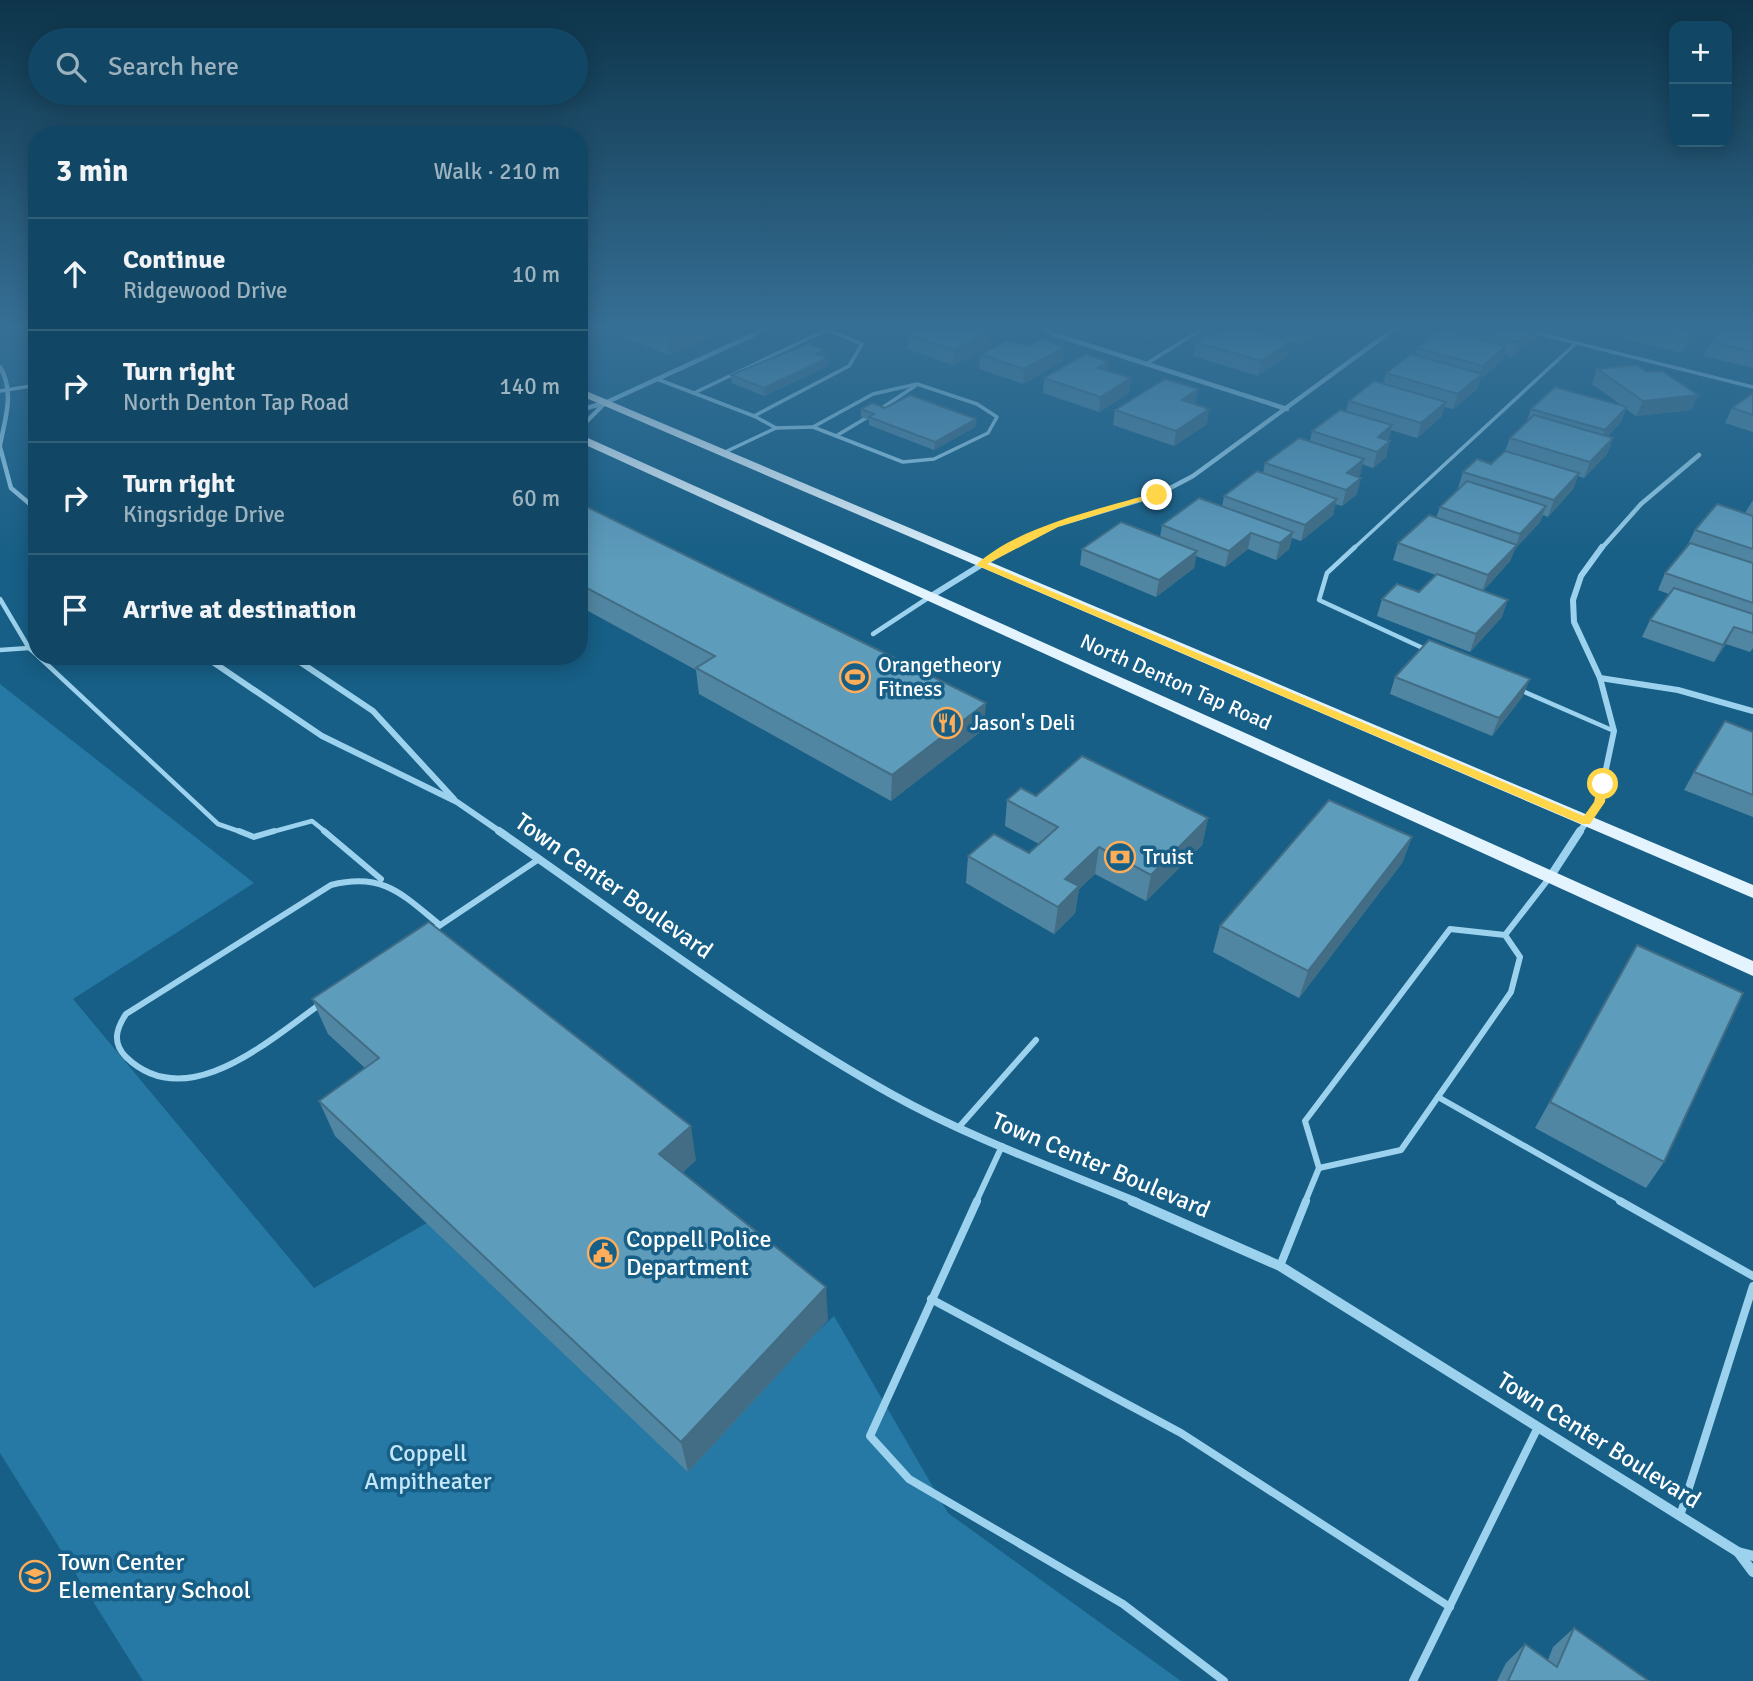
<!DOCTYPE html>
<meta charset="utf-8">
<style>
:root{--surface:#114764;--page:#1e516d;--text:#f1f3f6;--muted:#9cb2bf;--line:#305f78}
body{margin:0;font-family:Signika,sans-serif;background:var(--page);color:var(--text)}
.controls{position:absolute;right:21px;top:21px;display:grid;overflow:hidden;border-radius:14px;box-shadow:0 4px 18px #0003}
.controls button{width:63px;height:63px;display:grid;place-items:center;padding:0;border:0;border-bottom:2px solid var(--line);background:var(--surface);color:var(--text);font:35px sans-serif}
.stop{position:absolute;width:21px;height:21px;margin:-16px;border:5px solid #ffd54a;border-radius:50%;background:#fff}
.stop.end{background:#ffd54a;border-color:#fff;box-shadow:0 2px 7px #0008}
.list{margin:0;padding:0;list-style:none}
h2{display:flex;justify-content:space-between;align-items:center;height:91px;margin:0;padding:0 28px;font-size:30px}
h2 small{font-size:23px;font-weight:400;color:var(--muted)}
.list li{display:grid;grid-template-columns:46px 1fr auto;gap:21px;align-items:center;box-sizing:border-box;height:112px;padding:0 28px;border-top:2px solid var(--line)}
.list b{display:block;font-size:26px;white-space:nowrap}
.list p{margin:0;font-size:23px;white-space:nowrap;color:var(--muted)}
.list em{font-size:23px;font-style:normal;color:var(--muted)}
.icon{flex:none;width:38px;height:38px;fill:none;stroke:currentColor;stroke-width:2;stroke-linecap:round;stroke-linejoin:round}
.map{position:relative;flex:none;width:1753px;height:1681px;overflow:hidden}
.search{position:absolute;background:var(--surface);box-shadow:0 4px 18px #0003;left:28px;top:28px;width:560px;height:77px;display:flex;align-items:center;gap:18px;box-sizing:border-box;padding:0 24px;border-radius:38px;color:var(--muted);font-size:26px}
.panel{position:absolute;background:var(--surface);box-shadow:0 4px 18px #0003;left:28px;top:126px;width:560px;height:539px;border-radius:28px}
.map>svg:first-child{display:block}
.green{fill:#2679a4}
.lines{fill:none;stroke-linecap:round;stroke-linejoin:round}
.service-far3{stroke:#9cd2ed;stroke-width:3.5}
.service-far2{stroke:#9cd2ed;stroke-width:4.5}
.service-far1{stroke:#9cd2ed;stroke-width:6}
.service{stroke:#9cd2ed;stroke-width:8}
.minor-far3{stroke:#9cd2ed;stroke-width:4.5}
.minor-far2{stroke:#9cd2ed;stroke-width:6}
.minor-far1{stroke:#9cd2ed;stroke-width:8}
.minor{stroke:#9cd2ed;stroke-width:10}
.primary{fill:#e3f4ff;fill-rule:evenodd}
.wall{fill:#5186a2}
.shaded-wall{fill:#426d84}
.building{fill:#5e9cbc;stroke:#426d84;stroke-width:2}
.route{fill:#ffd54a}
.labels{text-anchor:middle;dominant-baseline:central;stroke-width:7;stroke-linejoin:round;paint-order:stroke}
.poi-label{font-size:21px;fill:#fff;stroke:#175f86;text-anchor:start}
.street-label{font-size:21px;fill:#fff;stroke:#175f86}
.near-street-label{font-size:24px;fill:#fff;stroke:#175f86}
.near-poi-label{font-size:24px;fill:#fff;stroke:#175f86;text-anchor:start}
.near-park-label{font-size:24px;fill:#c2e7fa;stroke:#175f86}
</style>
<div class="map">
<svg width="1753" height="1681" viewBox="0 0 1753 1681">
<rect width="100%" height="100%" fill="#175f86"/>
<!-- green -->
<path class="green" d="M0,684L254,883L73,999L314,1288L451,1209L712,1430L834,1316L948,1513L1181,1681H143L0,1453Z"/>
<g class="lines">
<!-- service-far3 -->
<g class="service-far3">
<path d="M1520,329L1753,387"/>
<path d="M1146,364L1202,329"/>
<path d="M657,379L754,416L849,366L862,344L825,329"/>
<path d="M917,384L977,404L997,417L988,433L934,459L903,462L813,427L873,394Z"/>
<path d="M0,391L37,385"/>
<path d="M694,393L826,330"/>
<path d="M879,410L915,386"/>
<path d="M754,416L776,428"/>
<path d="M836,436L871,415"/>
<path d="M723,453L776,428L813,427"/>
<path d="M1353,549L1574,345"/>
</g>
<!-- service-far2 -->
<g class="service-far2">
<path d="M1355,547L1327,573L1319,600L1427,650"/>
<path d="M0,599L29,648L37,655"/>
<path d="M873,634L931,596"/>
<path d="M0,650L29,648L37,644"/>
<path d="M38,656L218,824L244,833"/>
<path d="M46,656L58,659L71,656"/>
<path d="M1520,690L1614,731"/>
<path d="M268,833L312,821L327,833"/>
</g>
<!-- service-far1 -->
<g class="service-far1">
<path d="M239,831L254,837L274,831"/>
<path d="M324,831L381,879"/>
<path d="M1450,929L1505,935L1520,957L1511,992L1401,1150L1319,1168L1305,1121Z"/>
<path d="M433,930L539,859"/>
<path d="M1505,935L1550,877"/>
<path d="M319,1005C267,1042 186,1115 126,1057C112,1043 116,1029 126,1014L331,885C383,872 402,894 440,925"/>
<path d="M1438,1097L1623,1202"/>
<path d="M959,1127L1036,1040"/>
<path d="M976,1202L1002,1146"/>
<path d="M1305,1202L1319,1168"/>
</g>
<!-- service -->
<g class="service">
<path d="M977,1201L870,1436L909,1479L1123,1604L1224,1681"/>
<path d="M1620,1201L1753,1276"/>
<path d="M1280,1266L1306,1201"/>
<path d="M931,1299L1181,1433L1450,1607"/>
<path d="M1680,1516L1753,1286"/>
<path d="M1413,1681L1538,1427"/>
</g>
<!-- minor-far3 -->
<g class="minor-far3">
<path d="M1046,329L1053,334L1287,409"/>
<path d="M0,367C15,392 5,419 0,445"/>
<path d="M579,410L605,403L766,329"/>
<path d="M579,429L605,403"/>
<path d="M0,447L11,488L37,510"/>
<path d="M1006,549L1056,525L1157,495L1193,476L1394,329"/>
<path d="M1601,549L1641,504L1699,455"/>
</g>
<!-- minor-far2 -->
<g class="minor-far2">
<path d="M931,596L1010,547"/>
<path d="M204,656L322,736L457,802L502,833"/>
<path d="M291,656L373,711L454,799"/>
<path d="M1600,678L1678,690L1753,711"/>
<path d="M1579,833L1599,802L1614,731L1600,678L1574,622L1573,600L1581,576L1602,547"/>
</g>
<!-- minor-far1 -->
<g class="minor-far1">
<path d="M499,831C629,921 755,1018 893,1095C970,1138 1055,1168 1137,1202"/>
<path d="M1550,877L1580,831"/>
</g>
<!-- minor -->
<g class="minor">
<path d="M1132,1201L1280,1266L1738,1552L1753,1556"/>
<path d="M1738,1552L1753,1572"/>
</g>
<!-- primary -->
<g class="primary">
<path d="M579,388L1753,885V898L579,395Z"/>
<path d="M579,434L1753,961V976L579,442Z"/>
</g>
</g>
<!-- wall -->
<g class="wall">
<path d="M604,329H729L669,355Z"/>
<path d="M1120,329H1164L1149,338Z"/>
<path d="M1248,329H1325L1302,345L1290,342L1287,356L1258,376L1193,356L1195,342L1217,335Z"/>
<path d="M1445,329H1538L1535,339L1513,357L1504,354L1502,361L1480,380L1477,389L1453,409L1444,407L1441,417L1417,438L1391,430L1388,441L1386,457L1373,468L1362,464L1360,475L1357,477V494L1342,506L1335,504L1333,515L1301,541L1292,538L1289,549L1276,560L1248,549L1225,567L1196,556L1194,568L1156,597L1080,565L1082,549L1160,537L1162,525L1222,507L1224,496L1263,473L1265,463L1310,441L1312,431L1346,411L1349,401L1383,384L1386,373L1415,356L1417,348Z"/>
<path d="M1583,329H1615L1608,336Z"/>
<path d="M1627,329H1705L1704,332L1682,353L1623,338Z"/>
<path d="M1753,329V368L1704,356L1711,341Z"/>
<path d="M908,335L988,347L953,365L907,349Z"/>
<path d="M1029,346L1065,347L1063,361L1023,384L979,369L980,354Z"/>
<path d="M826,350L825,357L828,358V366L764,396L732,383L731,375Z"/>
<path d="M1108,362L1107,371L1131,378L1129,393L1099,412L1043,393L1044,378Z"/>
<path d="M1597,369L1647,372L1698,395L1691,410L1636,416L1626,409L1621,422L1607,437L1613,438L1607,454L1584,478L1578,476L1573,489L1548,517L1543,515L1540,522L1515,549L1510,561L1483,591L1502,617L1470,652L1377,616L1382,599L1419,592L1436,575L1393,560L1398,543L1436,518L1440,507L1460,488H1458L1463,472L1491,464L1505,451L1510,438L1526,423L1531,409L1621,405L1592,384Z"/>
<path d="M1198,389L1195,404L1207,424L1174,446L1113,425L1115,410Z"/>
<path d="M1753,393V432L1725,423L1732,408Z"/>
<path d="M885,408L976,419L975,427L934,450L869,425V420L861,417V409Z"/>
<path d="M1753,500V648L1750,652L1726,644L1714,662L1642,637L1650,620L1669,594L1658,590L1665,573L1687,546L1695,530L1745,513Z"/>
<path d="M579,503L984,729L891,801L699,694L696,670L579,606Z"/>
<path d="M1395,677L1523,696L1492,736L1390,694Z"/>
<path d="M1753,732V817L1684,790L1694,772Z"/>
<path d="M1036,796L1208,818L1202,845L1146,901L1095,874L1079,889L1075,913L1054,934L966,883L968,856L1029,853L1039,844L1005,826L1007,800Z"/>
<path d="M1412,837L1402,863L1299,998L1213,952L1220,926Z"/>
<path d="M1637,945L1664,1162L1646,1188L1535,1128Z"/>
<path d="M312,999L696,1160L683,1172L828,1320L688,1472L335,1136L319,1101L365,1068L328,1034Z"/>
<path d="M1574,1628L1649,1681H1497L1506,1663L1525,1644L1548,1660L1553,1647Z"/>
</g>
<!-- shaded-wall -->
<g class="shaded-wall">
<path d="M677,329H729L669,355L667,333Z"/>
<path d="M1150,329H1164L1149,338Z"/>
<path d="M1307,329H1325L1302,345L1305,331Z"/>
<path d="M1534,329H1538L1535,339L1513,357L1518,342Z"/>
<path d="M1697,329H1705L1704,332L1682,353L1688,339Z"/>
<path d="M989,332L988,347L953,365L954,350Z"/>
<path d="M1290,342L1287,356L1258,376L1261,361Z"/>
<path d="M1506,346L1502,361L1480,380L1477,389L1453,409L1458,394L1480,375L1483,366Z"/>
<path d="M1065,347L1063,361L1023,384L1024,369Z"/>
<path d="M826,350V357L817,361L816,354Z"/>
<path d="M828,358V366L764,396V388Z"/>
<path d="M1108,362L1107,376L1098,368Z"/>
<path d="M1131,378L1129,393L1099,412L1100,397Z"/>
<path d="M1198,389L1195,404L1182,400Z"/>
<path d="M1698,395L1691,410L1636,416L1643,401Z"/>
<path d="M1446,402L1441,417L1417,438L1421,423Z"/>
<path d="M1627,407L1621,422L1599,445L1605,430Z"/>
<path d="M1209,409L1207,424L1174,446L1176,431Z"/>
<path d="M976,419L975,427L934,450L935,442Z"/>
<path d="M1392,425L1388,441L1378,437Z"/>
<path d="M1613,438L1607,454L1584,478L1590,462Z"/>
<path d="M1390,441L1386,457L1373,468L1377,452Z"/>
<path d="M1364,459L1360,475L1342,489L1347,473Z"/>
<path d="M1579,473L1573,489L1548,517L1554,500Z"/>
<path d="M1361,478L1357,494L1342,506L1346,490Z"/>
<path d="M1337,499L1333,515L1301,541L1305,525Z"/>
<path d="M1546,506L1540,522L1515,549L1510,561L1482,592L1488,575L1516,546L1520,534Z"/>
<path d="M1293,532L1289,549L1276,560L1280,543Z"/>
<path d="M1251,533L1248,549L1225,567L1229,551Z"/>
<path d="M1197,551L1194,568L1156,597L1159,580Z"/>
<path d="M1508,600L1502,617L1470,652L1476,634Z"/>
<path d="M1734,627L1726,644L1714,662L1723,645Z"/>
<path d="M1530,679L1523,696L1492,736L1499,718Z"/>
<path d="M986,703L984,729L891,801L892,775Z"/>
<path d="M1208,818L1202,845L1146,901L1151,875Z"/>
<path d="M1412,837L1402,863L1299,998L1308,971Z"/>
<path d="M1099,847L1095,874L1079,889L1075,913L1054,934L1058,907L1065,879Z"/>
<path d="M691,1126L696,1160L666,1187L659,1154Z"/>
<path d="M826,1287L828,1320L688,1472L681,1442Z"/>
</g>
<!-- building -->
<g class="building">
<path d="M656,329H677L667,333Z"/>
<path d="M918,329H980L989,332L954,350L908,335Z"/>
<path d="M1226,329H1247L1290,342L1261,361L1195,342L1209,333L1217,335Z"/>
<path d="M1441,329H1442L1506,346L1483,366L1417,348Z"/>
<path d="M1470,329H1534L1518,342Z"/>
<path d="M1651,329H1697L1688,339Z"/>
<path d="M1722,329H1753V352L1711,341Z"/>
<path d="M1041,339L1065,347L1024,369L980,354L1008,340L1029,346Z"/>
<path d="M809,343L826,350L816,354L828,358L764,388L731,375Z"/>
<path d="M1086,354L1108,362L1098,368L1131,378L1100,397L1044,378Z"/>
<path d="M1411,354L1482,374L1458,394L1386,373Z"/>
<path d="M1637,365L1647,372L1662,371L1698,395L1643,401L1597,369Z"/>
<path d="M1165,379L1198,389L1182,400L1209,409L1176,431L1115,410Z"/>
<path d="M1374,381L1446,402L1421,423L1349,401Z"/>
<path d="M1555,387L1627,407L1605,430L1531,409Z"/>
<path d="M1753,393V415L1732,408Z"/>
<path d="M910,395L976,419L935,442L869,417L874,414L861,409L872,403L885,408Z"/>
<path d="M1340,410L1392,425L1378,437L1390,441L1377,452L1312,431Z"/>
<path d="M1534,415L1613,438L1590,462L1510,438Z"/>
<path d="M1299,438L1364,459L1347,473L1361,478L1346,490L1265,463Z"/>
<path d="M1505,451L1579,473L1554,500L1463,472L1477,459L1491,464Z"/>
<path d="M1257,471L1337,499L1305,525L1224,496Z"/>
<path d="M1467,481L1546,506L1520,534L1440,507Z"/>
<path d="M1199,498L1293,532L1280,543L1251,533L1229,551L1162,525Z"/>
<path d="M579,503L986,703L892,775L696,668L715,656L579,584Z"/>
<path d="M1717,504L1753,516V549L1695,530Z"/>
<path d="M1429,515L1517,545L1488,575L1398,543Z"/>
<path d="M1121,522L1197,551L1159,580L1082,549Z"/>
<path d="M1690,543L1753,563V603L1665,573Z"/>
<path d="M1437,574L1508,600L1476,634L1382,599L1397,584L1419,592Z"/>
<path d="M1674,588L1753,614V633L1734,627L1723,645L1650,620Z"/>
<path d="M1429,640L1530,679L1499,718L1395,677Z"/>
<path d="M1725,721L1753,732V795L1694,772Z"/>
<path d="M1082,756L1208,818L1151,875L1099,847L1065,879L1079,886L1058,907L968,856L994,834L1029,853L1058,827L1007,800L1021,788L1036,796Z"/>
<path d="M1329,800L1412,837L1308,971L1220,926Z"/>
<path d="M429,922L691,1126L659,1154L826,1287L681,1442L319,1101L379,1058L312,999Z"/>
<path d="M1637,945L1743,993L1664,1162L1550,1102Z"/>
<path d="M1574,1628L1649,1681H1508L1525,1644L1557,1667Z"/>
</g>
<!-- sky -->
<linearGradient id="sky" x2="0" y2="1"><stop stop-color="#0d344a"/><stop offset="0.58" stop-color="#366f95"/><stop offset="1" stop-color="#366f95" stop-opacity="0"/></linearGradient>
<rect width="1753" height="565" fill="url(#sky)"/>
<!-- route -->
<path class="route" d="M1154,493L1161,495L1058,527L987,564L1584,816L1594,802L1599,781H1607L1605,802L1590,824H1582L976,565C1018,526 1100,509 1154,493Z"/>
<!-- icons -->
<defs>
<g id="stadium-ring" transform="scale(1.575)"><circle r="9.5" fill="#175f86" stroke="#ffad59" stroke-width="1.5"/><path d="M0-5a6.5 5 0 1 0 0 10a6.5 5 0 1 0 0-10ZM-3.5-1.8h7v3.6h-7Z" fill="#ffad59"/></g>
<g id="restaurant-ring" transform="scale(1.575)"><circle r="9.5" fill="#175f86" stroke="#ffad59" stroke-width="1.5"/><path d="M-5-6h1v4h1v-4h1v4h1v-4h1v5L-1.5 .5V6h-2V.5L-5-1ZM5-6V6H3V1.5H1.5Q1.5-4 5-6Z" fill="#ffad59"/></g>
<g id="bank-ring" transform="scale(1.575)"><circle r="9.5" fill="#175f86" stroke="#ffad59" stroke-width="1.5"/><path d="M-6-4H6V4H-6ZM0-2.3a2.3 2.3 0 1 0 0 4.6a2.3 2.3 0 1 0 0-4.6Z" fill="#ffad59"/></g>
<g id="civic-ring" transform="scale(1.575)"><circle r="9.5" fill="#175f86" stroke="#ffad59" stroke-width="1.5"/><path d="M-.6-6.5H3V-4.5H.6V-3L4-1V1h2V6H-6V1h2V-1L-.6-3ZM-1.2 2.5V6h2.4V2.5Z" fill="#ffad59"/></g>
<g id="school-ring" transform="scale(1.575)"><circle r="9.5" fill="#175f86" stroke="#ffad59" stroke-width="1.5"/><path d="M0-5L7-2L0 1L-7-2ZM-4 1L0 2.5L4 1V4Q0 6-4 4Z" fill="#ffad59"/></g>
</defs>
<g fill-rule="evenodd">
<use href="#stadium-ring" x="855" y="677"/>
<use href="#restaurant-ring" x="947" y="723"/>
<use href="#bank-ring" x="1120" y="857"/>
<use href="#civic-ring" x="603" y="1253"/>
<use href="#school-ring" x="35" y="1576"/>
</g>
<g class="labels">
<!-- poi labels -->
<g class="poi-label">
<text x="878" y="665">Orangetheory<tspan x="878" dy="24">Fitness</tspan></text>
<text x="970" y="723">Jason's Deli</text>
<text x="1143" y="857">Truist</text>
</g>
<!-- street labels -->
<g class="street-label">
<text transform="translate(1176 682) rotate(24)">North Denton Tap Road</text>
</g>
<!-- near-street labels -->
<g class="near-street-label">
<text transform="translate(614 886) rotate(35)">Town Center Boulevard</text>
<text transform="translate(1101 1165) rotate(23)">Town Center Boulevard</text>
<text transform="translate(1599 1440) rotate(32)">Town Center Boulevard</text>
</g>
<!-- near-poi labels -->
<g class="near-poi-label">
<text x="626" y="1239">Coppell Police<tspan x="626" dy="28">Department</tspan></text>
<text x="58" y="1562">Town Center<tspan x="58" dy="28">Elementary School</tspan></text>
</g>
<!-- near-park labels -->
<g class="near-park-label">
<text x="428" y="1453">Coppell<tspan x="428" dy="28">Ampitheater</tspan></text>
</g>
</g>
</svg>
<div class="controls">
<button>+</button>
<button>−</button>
</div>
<div class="stop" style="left:1603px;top:784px"></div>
<div class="stop end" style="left:1157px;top:495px"></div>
<div class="search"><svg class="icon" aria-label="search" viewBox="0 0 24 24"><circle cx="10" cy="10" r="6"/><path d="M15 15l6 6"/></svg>Search here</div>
<section class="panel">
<h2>3 min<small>Walk · 210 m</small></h2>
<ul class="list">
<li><svg class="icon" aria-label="ahead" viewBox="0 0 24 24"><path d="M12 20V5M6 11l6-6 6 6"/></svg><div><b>Continue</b><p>Ridgewood Drive</p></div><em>10 m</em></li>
<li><svg class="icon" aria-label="right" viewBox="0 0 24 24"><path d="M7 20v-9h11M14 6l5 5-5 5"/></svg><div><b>Turn right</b><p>North Denton Tap Road</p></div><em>140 m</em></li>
<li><svg class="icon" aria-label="right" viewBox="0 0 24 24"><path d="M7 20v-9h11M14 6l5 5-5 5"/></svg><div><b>Turn right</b><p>Kingsridge Drive</p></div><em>60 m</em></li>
<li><svg class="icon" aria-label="arrive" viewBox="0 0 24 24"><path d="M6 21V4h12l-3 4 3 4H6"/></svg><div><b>Arrive at destination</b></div></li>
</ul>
</section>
</div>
